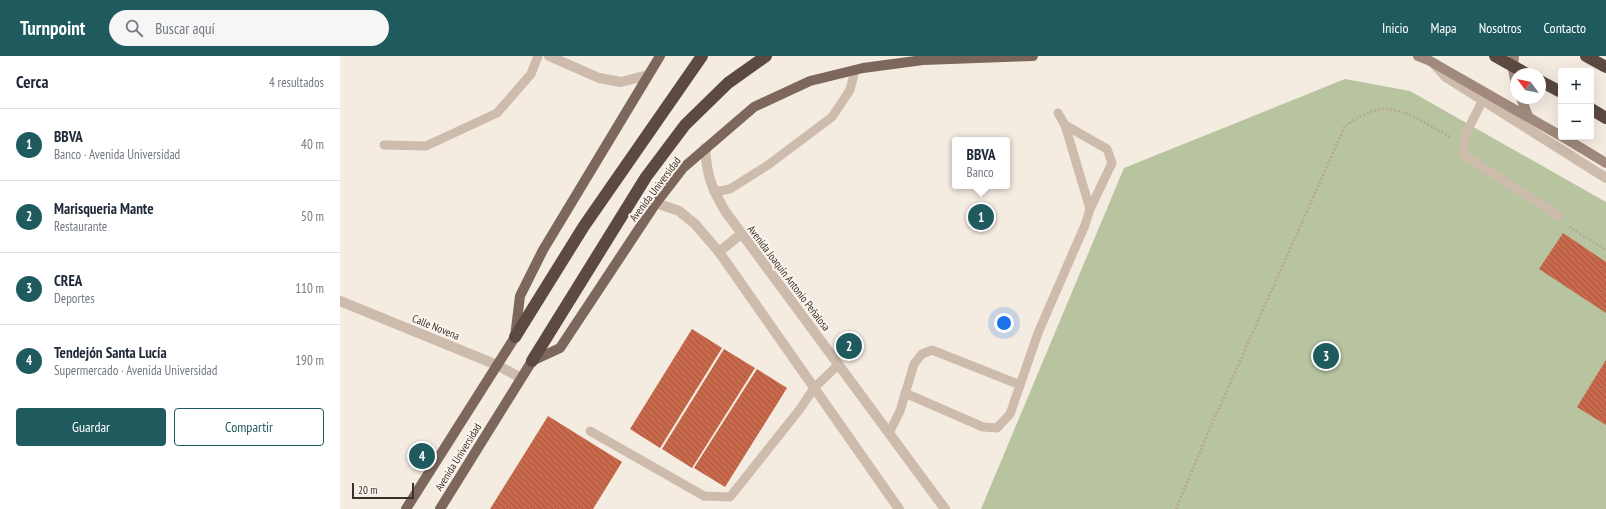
<!DOCTYPE html>
<html lang="es">
<meta charset="utf-8">
<style>
:root{--surface:#fff;--page:#f6f6f7;--text:#1f2937;--muted:#747a83;--line:#e0e1e3;--accent:#1f5a5e}
body{margin:0;font-family:"PT Sans Narrow",sans-serif;background:var(--page);color:var(--text)}
.controls{position:absolute;right:12px;top:12px;display:grid;overflow:hidden;border-radius:4px;box-shadow:0 4px 16px #0002}
.controls button{width:36px;height:36px;display:grid;place-items:center;padding:0;border:0;border-bottom:1px solid var(--line);background:var(--surface);color:var(--text);font:20px sans-serif}
.compass{position:absolute;left:1170px;top:12px;width:36px;height:36px;border-radius:50%;background:var(--surface);box-shadow:0 4px 16px #0002;rotate:302deg}
.scale{position:absolute;left:12px;bottom:10px;width:62px;box-sizing:border-box;padding-left:4px;border:2px solid #3b302b;border-top:0;font-size:11px;line-height:14px;white-space:nowrap;color:#3b302b;-webkit-text-stroke:3px #fbf5ee;paint-order:stroke}
.you{position:absolute;left:664px;top:267px;width:14px;height:14px;margin:-10px;border:3px solid #fff;border-radius:50%;background:#1a73e8;box-shadow:0 0 0 6px #1a73e833}
.badge{display:grid;place-items:center;width:26px;height:26px;border-radius:50%;background:var(--accent);color:#fff;font-size:13px;font-weight:700}
.pin{position:absolute;translate:-50% -50%;border:2px solid #fff;box-shadow:0 1px 4px #0006}
.popup{position:absolute;left:612px;top:81px;width:58px;height:52px;box-sizing:border-box;display:grid;place-content:center;border-radius:4px;background:var(--surface);filter:drop-shadow(0 1px 3px #0005);font-size:13px;white-space:nowrap;color:var(--muted)}
.popup b{font-size:15px;color:var(--text)}
.popup::after{content:'';position:absolute;left:50%;top:100%;margin-left:-8px;border:8px solid transparent;border-top-color:var(--surface)}
.list{margin:0;padding:0;list-style:none}
h2{display:flex;justify-content:space-between;align-items:center;height:52px;margin:0;padding:0 16px;font-size:17px}
h2 small{font-size:13px;font-weight:400;color:var(--muted)}
.list li{display:grid;grid-template-columns:26px 1fr auto;gap:12px;align-items:center;box-sizing:border-box;height:72px;padding:0 16px;border-top:1px solid var(--line)}
.list b{display:block;font-size:15px;white-space:nowrap}
.list p{margin:0;font-size:13px;white-space:nowrap;color:var(--muted)}
.list em{font-size:13px;font-style:normal;color:var(--muted)}
.actions{display:flex;gap:8px;padding:12px 16px}
.actions a{flex:1;padding:9px 0;border:1px solid var(--accent);border-radius:4px;text-align:center;font-size:14px;color:var(--accent)}
.actions .main{background:var(--accent);color:#fff}
.icon{flex:none;width:22px;height:22px;fill:none;stroke:currentColor;stroke-width:2;stroke-linecap:round;stroke-linejoin:round}
.map{position:relative;flex:none;width:1266px;height:453px;overflow:hidden}
header{display:flex;align-items:center;gap:24px;box-sizing:border-box;height:56px;padding:0 20px;background:var(--accent);color:#fff}
header strong{font-size:19px}
nav{display:flex;gap:22px;margin-inline-start:auto;font-size:14px}
.search{width:280px;height:36px;background:var(--page);display:flex;align-items:center;gap:10px;box-sizing:border-box;padding:0 14px;border-radius:22px;color:var(--muted);font-size:15px}
main{display:flex}
aside{flex:1;background:var(--surface)}
.map>svg:first-child{display:block}
.garden{fill:#b8c4a0}
.building{fill:url(#building-back-hatch)}
.lines{fill:none;stroke-linecap:round;stroke-linejoin:round}
.path{stroke:#b9a596;stroke-width:2.5;stroke-dasharray:2 2;stroke-linecap:butt}
.service{stroke:#cdbbac;stroke-width:9}
.minor{stroke:#cdbbac;stroke-width:10}
.tertiary{stroke:#cdbbac;stroke-width:10}
.secondary{stroke:#a18a7d;stroke-width:10}
.primary{stroke:#7d675c;stroke-width:10}
.motorway{stroke:#5c4a42;stroke-width:12}
.motorway-bridge{stroke:#5c4a42;stroke-width:12}
.labels{text-anchor:middle;dominant-baseline:central;stroke-width:4;stroke-linejoin:round;paint-order:stroke}
.street-label{font-size:11px;fill:#3b302b;stroke:#fbf5ee}
</style>
<header>
<strong>Turnpoint</strong>
<div class="search"><svg class="icon" aria-label="search" viewBox="0 0 24 24"><circle cx="10" cy="10" r="6"/><path d="M15 15l6 6"/></svg>Buscar aquí</div>
<nav><a>Inicio</a><a>Mapa</a><a>Nosotros</a><a>Contacto</a></nav>
</header>
<main>
<aside>
<h2>Cerca<small>4 resultados</small></h2>
<ul class="list">
<li><span class="badge">1</span><div><b>BBVA</b><p>Banco · Avenida Universidad</p></div><em>40 m</em></li>
<li><span class="badge">2</span><div><b>Marisqueria Mante</b><p>Restaurante</p></div><em>50 m</em></li>
<li><span class="badge">3</span><div><b>CREA</b><p>Deportes</p></div><em>110 m</em></li>
<li><span class="badge">4</span><div><b>Tendejón Santa Lucía</b><p>Supermercado · Avenida Universidad</p></div><em>190 m</em></li>
</ul>
<div class="actions"><a class="main">Guardar</a><a>Compartir</a></div>
</aside>
<div class="map">
<svg width="1266" height="453" viewBox="0 0 1266 453">
<defs>
<pattern id="building-back-hatch" width="6" height="6" patternUnits="userSpaceOnUse"><rect width="6" height="6" fill="#c8694b"/><path d="M-1 5l2 2M0 0l6 6M5-1l2 2" fill="none" stroke="#a4573f"/></pattern>
</defs>
<rect width="100%" height="100%" fill="#f4ebe1"/>
<!-- garden -->
<path class="garden" d="M1005,23L1070,35L1266,146V453H641L784,112Z"/>
<!-- building -->
<g class="building">
<path d="M1223,177L1266,206V257L1199,213Z"/>
<path d="M352,273L382,292L320,392L290,373Z"/>
<path d="M384,293L415,312L352,412L322,393Z"/>
<path d="M1266,304V369L1237,351Z"/>
<path d="M417,313L447,332L385,431L354,412Z"/>
<path d="M208,360L282,406L253,453H150Z"/>
</g>
<g class="lines">
<!-- path -->
<g class="path">
<path d="M1229,171L1266,194"/>
<path d="M836,453L867,379L1005,70C1015,63 1031,53 1044,53C1064,52 1092,71 1110,81"/>
</g>
<!-- service -->
<g class="service">
<path d="M1146,38L1125,79L1124,99L1219,160"/>
<path d="M725,69L750,153"/>
<path d="M44,89L86,90L157,57L191,18L198,0"/>
<path d="M374,136L390,133L428,109L492,61L510,34L515,14"/>
<path d="M565,337L643,371L657,372L670,358L698,277L745,169L750,153L772,107L767,93L725,69L718,57"/>
<path d="M250,375L364,440L390,441L460,353L474,332L498,309"/>
<path d="M549,377L560,355L574,308L582,298L592,294L680,329"/>
</g>
<!-- minor -->
<g class="minor">
<path d="M209,0L259,22L281,26L308,19"/>
<path d="M1095,9L1106,21L1266,122"/>
<path d="M0,245L157,309L181,322"/>
</g>
<!-- tertiary -->
<g class="tertiary">
<path d="M365,92C367,120 371,131 385,155L605,453"/>
<path d="M316,147L339,155L355,168L379,196L559,453"/>
<path d="M379,196L401,178"/>
</g>
<!-- secondary -->
<g class="secondary">
<path d="M1078,0L1090,5L1221,80"/>
<path d="M1174,0L1173,13L1176,29"/>
<path d="M1181,42L1188,60"/>
<path d="M1223,81L1266,107"/>
</g>
<!-- primary -->
<g class="primary">
<path d="M66,453L175,281L180,240L203,194L320,0"/>
<path d="M100,453L192,305L220,292L316,147L343,112L414,51L470,25L523,12L583,4L693,0"/>
</g>
<!-- motorway -->
<g class="motorway">
<path d="M1246,0L1266,11"/>
<path d="M1200,25L1221,36"/>
<path d="M1251,53L1266,62"/>
<path d="M175,281L244,170L362,0"/>
<path d="M192,305L306,121L345,69L388,27L426,0"/>
</g>
<!-- motorway-bridge -->
<path class="motorway-bridge" d="M1155,0L1187,18"/>
</g>
<g class="labels">
<!-- street labels -->
<g class="street-label">
<text transform="translate(315 133) rotate(-53)">Avenida Universidad</text>
<text transform="translate(449 222) rotate(53)">Avenida Joaquín Antonio Peñalosa</text>
<text transform="translate(96 271) rotate(22)">Calle Novena</text>
<text transform="translate(118 401) rotate(-58)">Avenida Universidad</text>
</g>
</g>
</svg>
<div class="controls">
<button>+</button>
<button>−</button>
</div>
<svg class="compass" viewBox="-18 -18 36 36"><path d="M0-13l5 13h-10z" fill="#e53935"/><path d="M0 13l5-13h-10z" fill="#747a83"/></svg>
<div class="scale">20 m</div>
<div class="you"></div>
<div class="pin badge" style="left:641px;top:161px">1</div>
<div class="popup"><b>BBVA</b>Banco</div>
<div class="pin badge" style="left:509px;top:290px">2</div>
<div class="pin badge" style="left:986px;top:300px">3</div>
<div class="pin badge" style="left:82px;top:400px">4</div>
</div>
</main>
